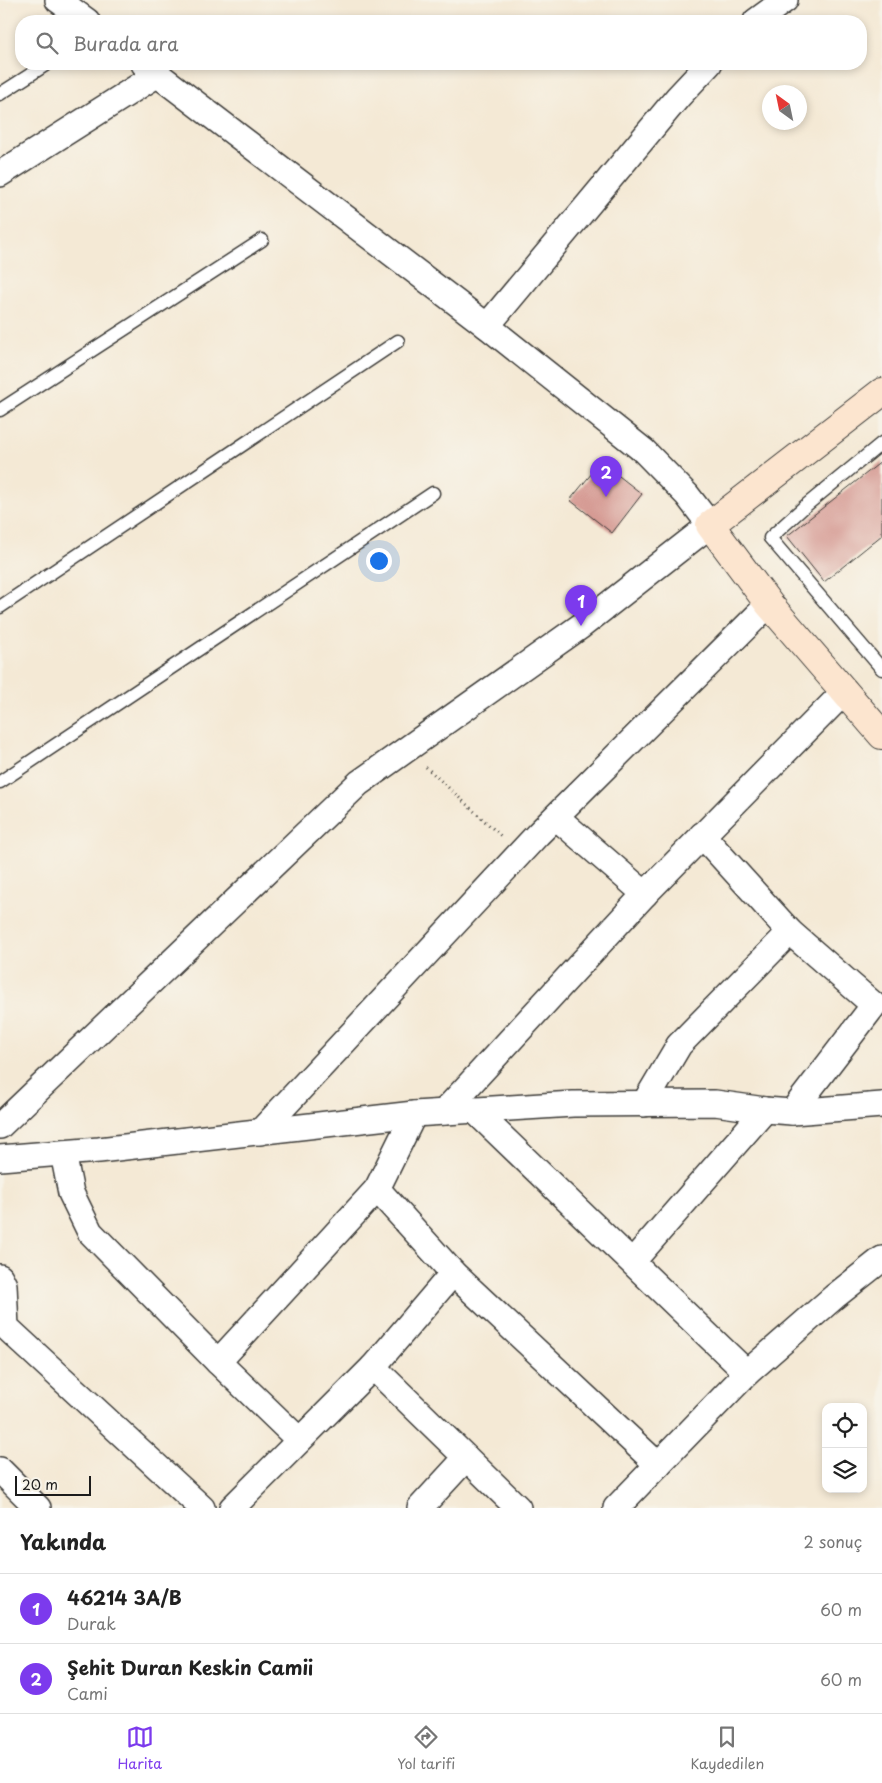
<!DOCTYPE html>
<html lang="tr">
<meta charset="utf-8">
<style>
:root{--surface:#fff;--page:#f6f6f6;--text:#222;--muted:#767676;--line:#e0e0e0;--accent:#7c3aed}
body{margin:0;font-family:"Playpen Sans",sans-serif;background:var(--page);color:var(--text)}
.controls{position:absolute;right:15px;bottom:15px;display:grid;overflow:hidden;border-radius:10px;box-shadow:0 2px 8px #0003}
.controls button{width:45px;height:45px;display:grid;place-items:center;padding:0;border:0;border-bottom:1px solid var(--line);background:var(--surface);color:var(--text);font:25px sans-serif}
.compass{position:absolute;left:762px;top:85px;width:45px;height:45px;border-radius:50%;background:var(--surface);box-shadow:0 2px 8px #0003;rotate:327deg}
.scale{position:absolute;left:15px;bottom:12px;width:76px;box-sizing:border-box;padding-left:5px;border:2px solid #1c1c1c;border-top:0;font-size:14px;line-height:18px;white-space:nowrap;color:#1c1c1c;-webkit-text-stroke:4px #f7f3e8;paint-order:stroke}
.you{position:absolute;left:378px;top:560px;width:18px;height:18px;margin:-12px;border:4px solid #fff;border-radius:50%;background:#1a73e8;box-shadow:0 0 0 8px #1a73e833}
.badge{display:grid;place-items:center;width:32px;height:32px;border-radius:50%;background:var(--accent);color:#fff;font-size:16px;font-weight:700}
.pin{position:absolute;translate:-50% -41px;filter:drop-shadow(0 1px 2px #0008)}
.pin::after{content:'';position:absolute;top:26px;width:18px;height:15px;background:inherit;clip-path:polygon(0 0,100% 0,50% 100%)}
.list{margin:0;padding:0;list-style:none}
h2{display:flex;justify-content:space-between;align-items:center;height:65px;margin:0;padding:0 20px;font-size:21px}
h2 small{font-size:16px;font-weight:400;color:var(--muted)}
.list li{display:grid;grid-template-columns:32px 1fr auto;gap:15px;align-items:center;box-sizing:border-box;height:70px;padding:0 20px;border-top:1px solid var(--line)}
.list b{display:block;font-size:19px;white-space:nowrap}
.list p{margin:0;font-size:16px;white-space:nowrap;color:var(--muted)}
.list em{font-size:16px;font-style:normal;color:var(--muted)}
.icon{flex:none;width:28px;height:28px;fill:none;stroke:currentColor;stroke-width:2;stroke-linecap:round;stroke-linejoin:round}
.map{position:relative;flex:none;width:882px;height:1508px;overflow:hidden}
.search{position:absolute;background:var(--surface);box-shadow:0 2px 8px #0003;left:15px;right:15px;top:15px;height:55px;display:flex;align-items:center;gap:12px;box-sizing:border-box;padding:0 18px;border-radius:20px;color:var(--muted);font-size:19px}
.sheet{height:205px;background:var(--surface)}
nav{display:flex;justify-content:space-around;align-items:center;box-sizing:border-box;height:70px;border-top:1px solid var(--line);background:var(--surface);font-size:14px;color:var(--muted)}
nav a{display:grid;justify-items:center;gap:2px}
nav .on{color:var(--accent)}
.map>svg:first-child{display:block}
.building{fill:#d69b94}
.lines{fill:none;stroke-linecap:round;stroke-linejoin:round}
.lane-casing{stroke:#3c3b38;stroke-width:15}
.street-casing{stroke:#3c3b38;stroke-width:28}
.secondary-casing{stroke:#3c3b38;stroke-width:30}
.path{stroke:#3c3b38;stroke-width:3;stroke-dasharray:1 4;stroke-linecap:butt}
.lane{stroke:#fff;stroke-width:12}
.street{stroke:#fff;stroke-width:25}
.secondary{stroke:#fce5cf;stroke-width:28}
</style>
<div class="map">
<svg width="882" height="1508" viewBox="0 0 882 1508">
<rect width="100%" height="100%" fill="#f7f3e8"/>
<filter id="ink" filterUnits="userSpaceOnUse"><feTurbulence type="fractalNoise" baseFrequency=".02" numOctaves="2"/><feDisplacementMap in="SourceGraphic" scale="10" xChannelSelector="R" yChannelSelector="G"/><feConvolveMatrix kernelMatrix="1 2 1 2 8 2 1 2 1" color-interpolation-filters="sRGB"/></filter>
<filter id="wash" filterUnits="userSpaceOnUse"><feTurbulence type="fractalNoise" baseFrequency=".0096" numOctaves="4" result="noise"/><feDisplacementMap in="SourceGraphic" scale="20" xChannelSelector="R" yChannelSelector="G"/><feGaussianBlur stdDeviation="1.12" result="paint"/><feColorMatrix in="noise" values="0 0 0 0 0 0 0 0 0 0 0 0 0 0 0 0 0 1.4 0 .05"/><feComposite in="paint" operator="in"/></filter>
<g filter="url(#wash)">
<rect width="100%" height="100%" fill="#f4e9d5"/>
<g id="blocks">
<!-- building -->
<g class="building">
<path d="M882,461V535L824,582L787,536Z"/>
<path d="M601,462L642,494L612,533L570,500Z"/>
</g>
</g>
</g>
<g filter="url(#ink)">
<use href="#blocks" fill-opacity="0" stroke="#3c3b38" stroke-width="1"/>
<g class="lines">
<!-- lane casing -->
<g class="lane-casing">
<g id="lane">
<path d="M0,94L47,64"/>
<path d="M0,410L262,240"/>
<path d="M882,443L804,507L770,538L882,669"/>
<path d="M0,607L398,341"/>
<path d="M0,782L433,493"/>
</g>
</g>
<!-- street casing -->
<g class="street-casing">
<g id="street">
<path d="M58,0L87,21"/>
<path d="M756,21L785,0"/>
<path d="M0,174L158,74"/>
<path d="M487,326L678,97L709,64"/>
<path d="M556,817L645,894"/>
<path d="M702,835L790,932L874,1005L792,1112"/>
<path d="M644,1104L679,1045L790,932"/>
<path d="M474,1110L747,1373"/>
<path d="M444,1112L645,894L845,691"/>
<path d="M0,1126L359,783L581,626L710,525L687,495L644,451L487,326L144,64"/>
<path d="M260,1132L538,834L769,604"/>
<path d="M63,1153L71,1193L90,1232L218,1362L299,1440"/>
<path d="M0,1158L99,1150L414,1114L573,1104L715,1103L765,1110L792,1112L882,1105"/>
<path d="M377,1189L453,1273L658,1465"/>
<path d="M633,1261L765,1110"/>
<path d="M0,1277L4,1285L6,1327L202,1508"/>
<path d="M218,1362L377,1189L414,1114"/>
<path d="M373,1367L518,1508"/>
<path d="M0,1470L38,1508"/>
<path d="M232,1508L373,1367L453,1273"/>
<path d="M420,1508L466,1458"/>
<path d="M616,1508L747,1373L834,1297L882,1259"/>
</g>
</g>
<!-- secondary casing -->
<g class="secondary-casing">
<path id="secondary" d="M882,392L710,525L769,604L882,735"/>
</g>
<!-- path -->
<path class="path" d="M426,767L502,837"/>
<!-- lane -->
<use href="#lane" class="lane"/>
<!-- street -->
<use href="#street" class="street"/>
<!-- secondary -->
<use href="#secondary" class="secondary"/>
</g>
</g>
</svg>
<div class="controls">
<button><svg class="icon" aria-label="locate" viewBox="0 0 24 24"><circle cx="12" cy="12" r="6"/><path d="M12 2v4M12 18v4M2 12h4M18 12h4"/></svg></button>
<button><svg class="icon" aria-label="layers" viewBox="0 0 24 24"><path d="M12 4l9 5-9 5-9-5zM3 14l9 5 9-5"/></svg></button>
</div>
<svg class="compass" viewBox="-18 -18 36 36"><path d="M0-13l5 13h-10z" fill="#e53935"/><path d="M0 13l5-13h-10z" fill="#767676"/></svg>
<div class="scale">20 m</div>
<div class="you"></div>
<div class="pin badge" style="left:581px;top:626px">1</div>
<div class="pin badge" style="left:606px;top:497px">2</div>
<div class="search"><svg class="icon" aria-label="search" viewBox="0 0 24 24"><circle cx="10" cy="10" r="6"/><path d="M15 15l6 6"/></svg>Burada ara</div>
</div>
<section class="sheet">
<h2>Yakında<small>2 sonuç</small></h2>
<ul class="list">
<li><span class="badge">1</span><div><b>46214 3A/B</b><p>Durak</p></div><em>60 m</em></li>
<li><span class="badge">2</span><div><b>Şehit Duran Keskin Camii</b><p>Cami</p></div><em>60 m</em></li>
</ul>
</section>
<nav>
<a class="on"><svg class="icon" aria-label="map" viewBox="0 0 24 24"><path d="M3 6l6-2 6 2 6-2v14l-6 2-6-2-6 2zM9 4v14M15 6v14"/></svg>Harita</a>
<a><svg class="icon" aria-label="directions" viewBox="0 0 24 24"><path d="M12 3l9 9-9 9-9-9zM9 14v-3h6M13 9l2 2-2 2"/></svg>Yol tarifi</a>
<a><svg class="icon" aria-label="saved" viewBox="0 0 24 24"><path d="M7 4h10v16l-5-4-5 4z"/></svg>Kaydedilen</a>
</nav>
